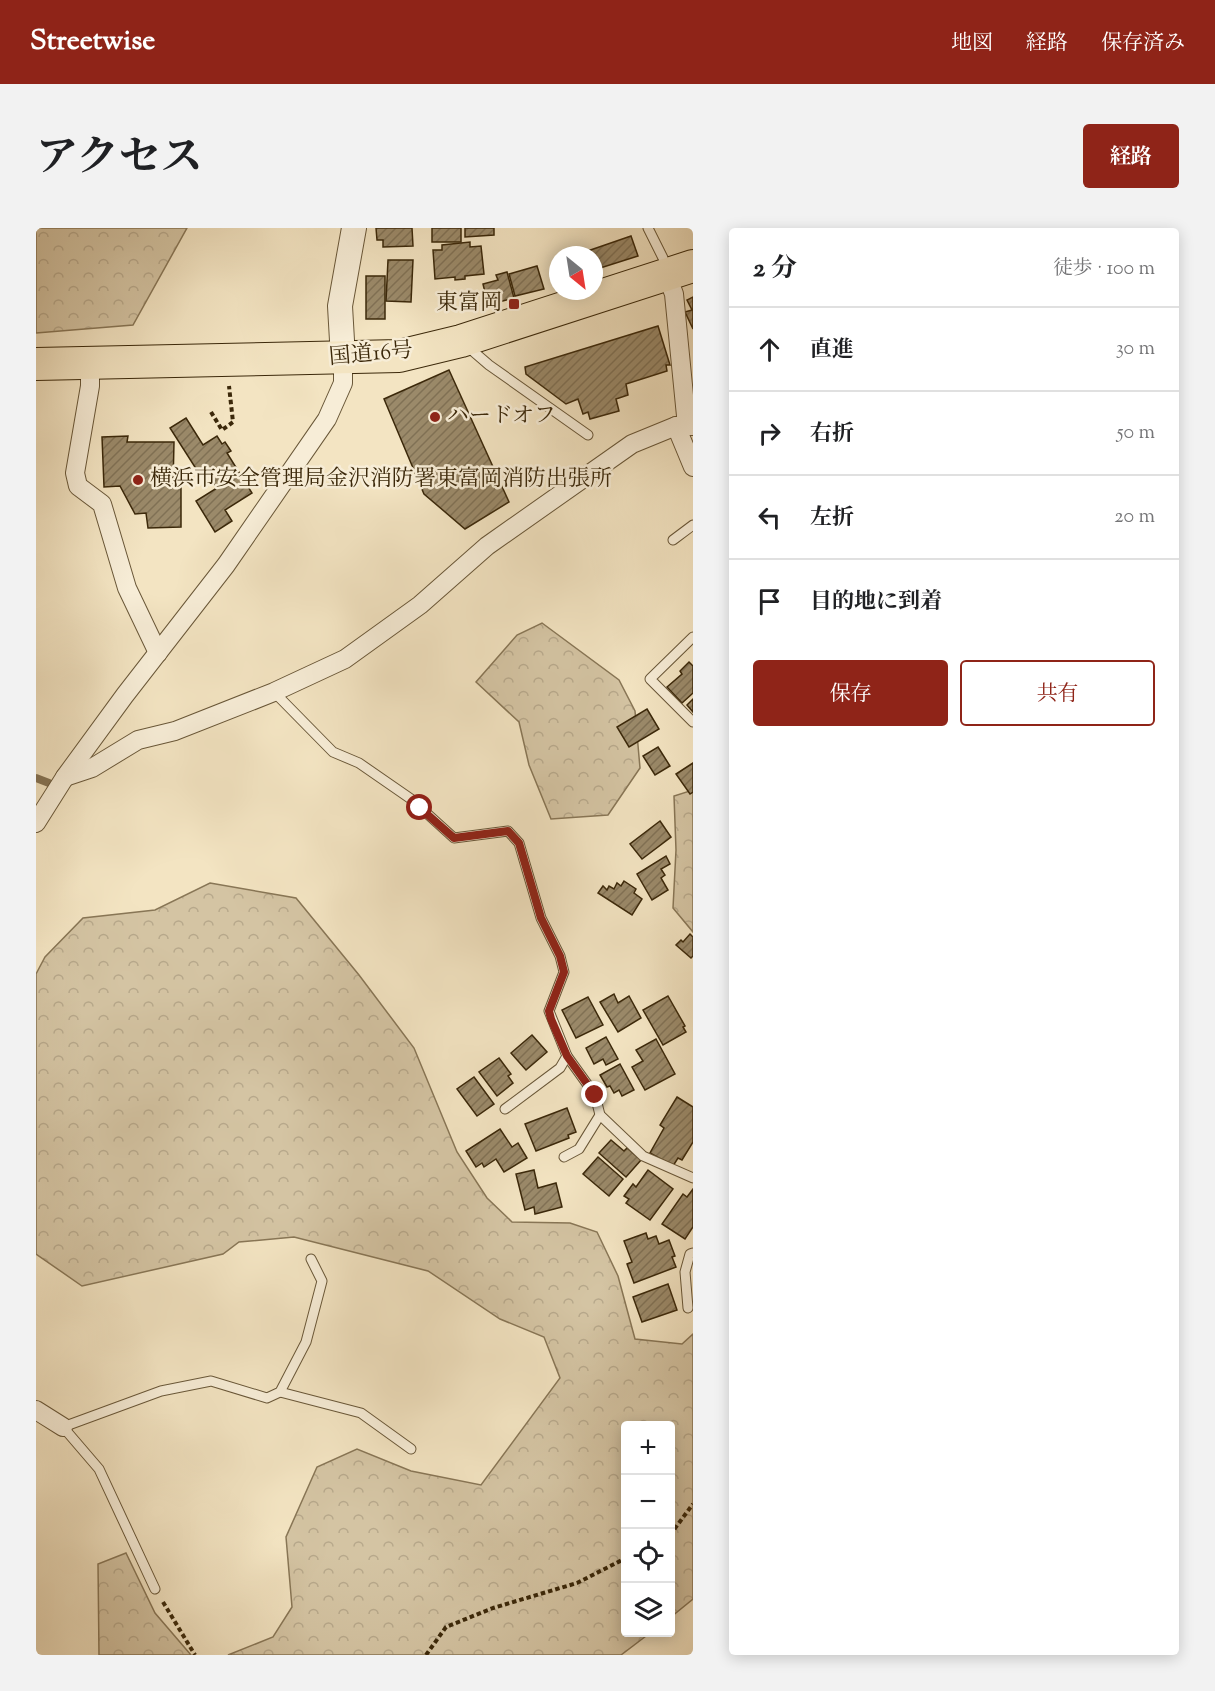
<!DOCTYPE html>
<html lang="ja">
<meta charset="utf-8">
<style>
:root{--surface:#fff;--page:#f2f2f2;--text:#202124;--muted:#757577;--line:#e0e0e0;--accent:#8f2418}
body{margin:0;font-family:"Sorts Mill Goudy","Noto Serif JP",serif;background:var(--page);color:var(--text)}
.controls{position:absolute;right:18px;bottom:18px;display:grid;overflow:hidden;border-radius:6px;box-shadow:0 3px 15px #0003}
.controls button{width:54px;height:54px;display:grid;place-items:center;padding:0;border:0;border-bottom:2px solid var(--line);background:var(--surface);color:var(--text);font:30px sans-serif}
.compass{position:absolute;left:513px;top:18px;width:54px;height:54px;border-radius:50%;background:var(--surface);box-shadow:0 3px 15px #0003;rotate:150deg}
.stop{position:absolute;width:18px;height:18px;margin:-14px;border:4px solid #8f2418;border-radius:50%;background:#fff}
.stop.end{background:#8f2418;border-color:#fff;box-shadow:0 2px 6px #0008}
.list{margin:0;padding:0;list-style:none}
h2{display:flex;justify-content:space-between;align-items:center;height:78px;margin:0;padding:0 24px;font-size:26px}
h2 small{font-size:20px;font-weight:400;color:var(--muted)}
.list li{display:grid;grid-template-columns:39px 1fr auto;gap:18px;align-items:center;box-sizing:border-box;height:84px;padding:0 24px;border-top:2px solid var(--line)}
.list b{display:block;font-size:22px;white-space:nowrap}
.list em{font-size:20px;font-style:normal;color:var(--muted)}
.actions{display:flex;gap:12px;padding:18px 24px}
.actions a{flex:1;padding:14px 0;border:2px solid var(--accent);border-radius:6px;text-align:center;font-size:21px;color:var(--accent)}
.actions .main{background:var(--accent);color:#fff}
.icon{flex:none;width:33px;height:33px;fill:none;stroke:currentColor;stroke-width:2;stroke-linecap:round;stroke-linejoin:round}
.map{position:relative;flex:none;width:657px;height:1427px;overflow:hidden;border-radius:6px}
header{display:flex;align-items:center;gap:36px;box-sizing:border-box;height:84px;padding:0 30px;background:var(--accent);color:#fff}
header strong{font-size:28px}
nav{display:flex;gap:33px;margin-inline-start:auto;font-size:21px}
.intro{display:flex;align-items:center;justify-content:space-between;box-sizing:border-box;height:144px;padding:0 36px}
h1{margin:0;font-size:42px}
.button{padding:15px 27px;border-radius:6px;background:var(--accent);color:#fff;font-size:21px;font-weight:700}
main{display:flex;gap:36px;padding:0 36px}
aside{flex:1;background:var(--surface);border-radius:6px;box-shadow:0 3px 15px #0003}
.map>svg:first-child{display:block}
.forest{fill:url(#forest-crowns);stroke:#887656;stroke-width:1.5}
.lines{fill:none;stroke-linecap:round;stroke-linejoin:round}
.stream{stroke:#847253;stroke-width:8}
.building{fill:url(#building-hatch);stroke:#3b280a;stroke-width:1.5}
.service-casing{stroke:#695738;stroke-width:11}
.minor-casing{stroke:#695738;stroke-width:20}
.tertiary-casing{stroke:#695738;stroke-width:26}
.trunk-casing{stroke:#3b280a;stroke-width:34}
.path{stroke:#3b280a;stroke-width:4;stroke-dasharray:4.5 3;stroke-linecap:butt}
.service{stroke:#f7edd7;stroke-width:9}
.minor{stroke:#f7edd7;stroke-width:18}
.tertiary{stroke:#f7edd7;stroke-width:24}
.trunk{stroke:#f3e4c2;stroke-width:32}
.route{stroke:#8f2418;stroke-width:8}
.poi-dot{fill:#8f2418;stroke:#f7edd7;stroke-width:2}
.labels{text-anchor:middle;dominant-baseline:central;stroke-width:5;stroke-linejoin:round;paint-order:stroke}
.poi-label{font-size:22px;fill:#3b280a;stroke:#f7edd7;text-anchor:start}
.street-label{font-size:22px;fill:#3b280a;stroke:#f7edd7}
</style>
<header>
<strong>Streetwise</strong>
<nav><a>地図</a><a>経路</a><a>保存済み</a></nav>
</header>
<div class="intro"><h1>アクセス</h1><a class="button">経路</a></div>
<main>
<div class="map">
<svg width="657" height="1427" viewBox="0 0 657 1427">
<defs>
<pattern id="forest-crowns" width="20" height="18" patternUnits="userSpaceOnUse" patternTransform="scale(1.5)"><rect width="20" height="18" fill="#d4c4a3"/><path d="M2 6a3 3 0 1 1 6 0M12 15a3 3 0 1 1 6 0" fill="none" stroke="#b7a88b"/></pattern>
<pattern id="building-hatch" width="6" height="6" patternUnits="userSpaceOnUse" patternTransform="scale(1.5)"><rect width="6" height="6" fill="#9b8a6a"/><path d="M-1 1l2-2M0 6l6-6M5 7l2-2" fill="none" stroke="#807155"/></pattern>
</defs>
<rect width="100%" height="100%" fill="#f3e4c2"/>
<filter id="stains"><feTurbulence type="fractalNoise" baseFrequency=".00333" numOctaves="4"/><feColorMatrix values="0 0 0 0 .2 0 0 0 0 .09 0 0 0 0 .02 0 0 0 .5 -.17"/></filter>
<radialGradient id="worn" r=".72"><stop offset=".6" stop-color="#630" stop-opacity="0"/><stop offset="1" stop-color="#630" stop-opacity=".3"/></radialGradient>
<!-- forest -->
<g class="forest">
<path d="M0,0H151L97,97L0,105Z"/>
<path d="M506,395L583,452L599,483L604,540L572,587L515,591L493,537L483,494L440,454L481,407Z"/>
<path d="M657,562V704L637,680L640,622L638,568Z"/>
<path d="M174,655L260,670L323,747L378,820L421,924L451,970L476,994L534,995L561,1004L582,1048L599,1111L646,1116L657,1106V1371L635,1389L634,1198H590V1404L614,1405L585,1427H192L237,1409L256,1379L250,1309L281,1239L321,1221L375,1243L445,1257L524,1150L508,1109L464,1091L392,1043L258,1009L203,1014L187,1026L46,1058L0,1026V746L9,729L47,690L119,682Z"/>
<path d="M90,1325L119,1385L155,1427H63L62,1336Z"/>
</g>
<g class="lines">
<!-- stream -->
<path class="stream" d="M0,550L13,555"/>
</g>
<!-- building -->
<g class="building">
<path d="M340,0H376L377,18L347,19V12H341Z"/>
<rect x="396" y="0" width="29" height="14"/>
<path d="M429,0H458V7L429,9Z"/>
<path d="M595,8L602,28L558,42V27H540Z"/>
<path d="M434,14V19L445,18L448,46L429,48V51L419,52V49L399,51L397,22H406V17Z"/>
<path d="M352,32H377L375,74L350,73Z"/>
<path d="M501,38L508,61L479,68L473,46Z"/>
<path d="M471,44L478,70L452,77L447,56L462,52L460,47Z"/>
<rect x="330" y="48" width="19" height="43"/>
<path d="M657,69V101L649,84L656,82L651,72Z"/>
<path d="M622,98L634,137H630L631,143L590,156L592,167L580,171L583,183L554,191L552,184L547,186L542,171L530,176L490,146L489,139Z"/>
<path d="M413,142L473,274L429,301L388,266L348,171Z"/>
<path d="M150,190L167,217L181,208L186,216L189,214L195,223L191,225L216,265L189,282L196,293L179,304L160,273L181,260L170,243L164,247L134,200Z"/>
<path d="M92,208L91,214H138L137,258L145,257V299L112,300L110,285L99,286L84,258L68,259L66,209Z"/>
<path d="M653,434L657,438V465L646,475L631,459L646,446L644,443Z"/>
<path d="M657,471V484L651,477Z"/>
<path d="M611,481L623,501L593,519L581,499Z"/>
<path d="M622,519L634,538L619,547L607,528Z"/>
<path d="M657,535V564L654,566L640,546Z"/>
<path d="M624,593L635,609L606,631L594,616Z"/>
<path d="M630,628L634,636L625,641L629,647L625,650L632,662L616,672L601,646Z"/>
<path d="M588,653L600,661L598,665L606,671L596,687L562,665L567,658L571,662L573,658L578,661L581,655L585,658Z"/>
<path d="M654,706L657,709V728L655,730L640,717L645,712L647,714Z"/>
<path d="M578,766L582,775L593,768L605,790L582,804L564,774Z"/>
<path d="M632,768L649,798L647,799L650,804L627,817L607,782Z"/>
<path d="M552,769L567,797L540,810L526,782Z"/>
<path d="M496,807L511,824L490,842L475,825Z"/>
<path d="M570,809L582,831L570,837L567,831L558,836L550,820Z"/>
<path d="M620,811L639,846L609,862L596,839L607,833L600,822Z"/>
<path d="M463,830L475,846L472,848L477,855L461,868L443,844Z"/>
<path d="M584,836L598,862L586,868L583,862L578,865L574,858L571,859L564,847Z"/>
<path d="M438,849L458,876L441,888L421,861Z"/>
<path d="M641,869L657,879V914L646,932L642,930L637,938L614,925L628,900L624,897Z"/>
<path d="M531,880L540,904L532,907L533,910L500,923L489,896Z"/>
<path d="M464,901L476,919L482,915L491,930L468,944L460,931L448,939L446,935L440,939L430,923Z"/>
<path d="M575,912L588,923L591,920L605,932L590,949L563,925Z"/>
<path d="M562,929L587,951L573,968L547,946Z"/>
<path d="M498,942L502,960L520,955L526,979L499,986L498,979L489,982L480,946Z"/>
<path d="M612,942L637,961L614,992L590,975L593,971L588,968L597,956L600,959Z"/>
<path d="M657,961V999L649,1011L626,996L647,966L651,969Z"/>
<path d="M610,1005L612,1011L620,1008L623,1016L633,1012L639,1028L636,1029L640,1039L598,1055L591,1036L596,1034L588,1013Z"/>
<path d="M632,1056L641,1082L606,1094L597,1069Z"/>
</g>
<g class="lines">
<!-- service casing -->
<g class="service-casing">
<g id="service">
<path d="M612,0L627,30L630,42"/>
<path d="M431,118L453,137L552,207"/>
<path d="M637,312L657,297"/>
<path d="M657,409L614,451L657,494"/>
<path d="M238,464L297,524L323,535L375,571L418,610L472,603L483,615L505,690L524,728L528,744L513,783L531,828L559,867L564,887L607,928L657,950"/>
<path d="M469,881L524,840L531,828"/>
<path d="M528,929L543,921L564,887"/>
<path d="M652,1080L649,1044L654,1026L657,1025"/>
<path d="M244,1164L325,1185L375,1221"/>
<path d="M119,1361L63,1241L27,1199L125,1163L175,1153L231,1170L244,1164L270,1114L286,1053L275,1031"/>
</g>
</g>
<!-- minor casing -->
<g class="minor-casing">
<g id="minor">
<path d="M630,45L638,66L651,198"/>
<path d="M54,134V158L39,245L42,258L66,276L91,360L122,425"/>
<path d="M640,198L657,239"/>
<path d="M29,549L56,540L102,512L139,503L238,464L309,431L384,377L451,318L596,216L640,198H657"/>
<path d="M0,595L29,549L89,467L190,337L291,191L307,155V130"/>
<path d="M0,1182L27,1199"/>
</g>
</g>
<!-- tertiary casing -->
<g class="tertiary-casing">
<path id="tertiary" d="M307,130L304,78L318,0"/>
</g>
<!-- trunk casing -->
<g class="trunk-casing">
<path id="trunk" d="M0,136L363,128L425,113L657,38"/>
</g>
<!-- path -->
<g class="path">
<path d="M175,184L186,202L197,194L193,158"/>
<path d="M634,1307L657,1276"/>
<path d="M127,1374L159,1427"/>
<path d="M390,1427L410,1399L457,1380L541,1355L590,1330"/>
</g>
<!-- service -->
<use href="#service" class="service"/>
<!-- minor -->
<use href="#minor" class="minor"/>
<!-- tertiary -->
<use href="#tertiary" class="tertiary"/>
<!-- trunk -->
<use href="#trunk" class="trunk"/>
</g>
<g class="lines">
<!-- route -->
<path class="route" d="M384,580L418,610L472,603L483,615L505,690L524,728L528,744L513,783L515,791L531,828L559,867"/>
</g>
<!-- markers -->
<g class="poi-dot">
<rect x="472" y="70" width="12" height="12" rx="3"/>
<circle cx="399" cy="189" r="6"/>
<circle cx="102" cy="252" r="6"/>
</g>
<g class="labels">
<!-- poi labels -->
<g class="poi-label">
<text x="466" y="76" text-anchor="end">東富岡</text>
<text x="411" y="189">ハードオフ</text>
<text x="114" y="252">横浜市安全管理局金沢消防署東富岡消防出張所</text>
</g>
<!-- street labels -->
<g class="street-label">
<text transform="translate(335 127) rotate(-5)">国道16号</text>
</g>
</g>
<rect width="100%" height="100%" filter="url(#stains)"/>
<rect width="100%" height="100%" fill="url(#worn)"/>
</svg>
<div class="controls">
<button>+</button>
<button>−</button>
<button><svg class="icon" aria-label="locate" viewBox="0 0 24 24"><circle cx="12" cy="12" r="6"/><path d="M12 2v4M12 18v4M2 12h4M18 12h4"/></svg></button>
<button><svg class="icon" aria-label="layers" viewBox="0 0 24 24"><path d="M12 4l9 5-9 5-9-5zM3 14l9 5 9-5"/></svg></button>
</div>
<svg class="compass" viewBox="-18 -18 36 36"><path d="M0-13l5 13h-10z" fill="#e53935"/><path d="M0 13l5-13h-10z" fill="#757577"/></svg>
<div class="stop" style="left:384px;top:580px"></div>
<div class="stop end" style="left:559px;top:867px"></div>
</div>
<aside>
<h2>2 分<small>徒歩 · 100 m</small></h2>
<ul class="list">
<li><svg class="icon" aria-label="ahead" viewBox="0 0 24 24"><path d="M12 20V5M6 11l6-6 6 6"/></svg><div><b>直進</b></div><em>30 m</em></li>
<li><svg class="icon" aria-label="right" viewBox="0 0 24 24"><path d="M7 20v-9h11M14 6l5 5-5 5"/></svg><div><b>右折</b></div><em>50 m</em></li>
<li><svg class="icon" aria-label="left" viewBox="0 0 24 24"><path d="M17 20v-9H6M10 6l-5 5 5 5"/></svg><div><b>左折</b></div><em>20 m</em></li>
<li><svg class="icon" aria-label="arrive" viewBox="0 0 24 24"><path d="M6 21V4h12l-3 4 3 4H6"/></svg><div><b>目的地に到着</b></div></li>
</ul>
<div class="actions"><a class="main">保存</a><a>共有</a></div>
</aside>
</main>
